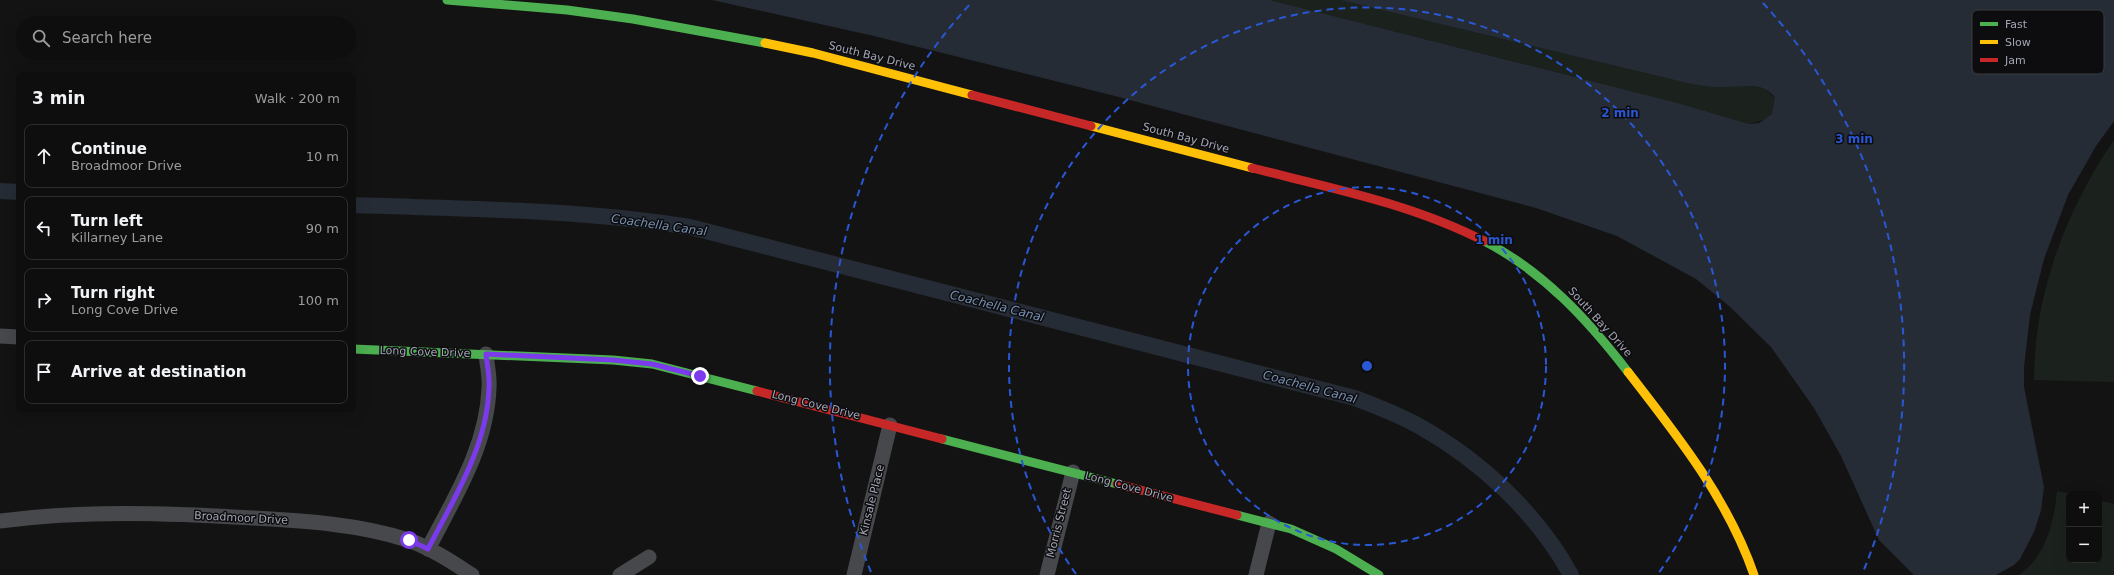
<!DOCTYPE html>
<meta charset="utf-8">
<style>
:root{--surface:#0e0e0e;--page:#171717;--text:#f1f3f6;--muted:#9b9c9e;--line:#2e2e2e}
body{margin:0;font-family:"DejaVu Sans",sans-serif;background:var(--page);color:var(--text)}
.controls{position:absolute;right:12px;bottom:12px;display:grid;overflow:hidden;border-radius:8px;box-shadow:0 4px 16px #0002}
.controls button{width:36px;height:36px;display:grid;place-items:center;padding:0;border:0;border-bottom:1px solid var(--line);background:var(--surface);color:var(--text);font:20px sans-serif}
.stop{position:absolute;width:12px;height:12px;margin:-9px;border:3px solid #7c3aed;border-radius:50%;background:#fff}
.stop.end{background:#7c3aed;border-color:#fff;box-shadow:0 1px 4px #0008}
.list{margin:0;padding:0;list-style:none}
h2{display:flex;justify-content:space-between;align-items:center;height:52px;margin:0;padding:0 16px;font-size:17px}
h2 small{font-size:13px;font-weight:400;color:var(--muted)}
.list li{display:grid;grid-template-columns:26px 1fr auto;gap:12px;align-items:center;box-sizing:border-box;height:64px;margin:0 8px 8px;padding:0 8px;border:1px solid var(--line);border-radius:8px}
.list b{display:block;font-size:15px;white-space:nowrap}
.list p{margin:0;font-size:13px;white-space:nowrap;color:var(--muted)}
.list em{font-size:13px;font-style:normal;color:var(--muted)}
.icon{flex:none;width:22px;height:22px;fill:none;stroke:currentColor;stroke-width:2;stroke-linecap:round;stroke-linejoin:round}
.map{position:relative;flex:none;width:2114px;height:575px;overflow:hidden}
.search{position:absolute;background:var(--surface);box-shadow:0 4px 16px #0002;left:16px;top:16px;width:340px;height:44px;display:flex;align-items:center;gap:10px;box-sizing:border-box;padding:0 14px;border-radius:22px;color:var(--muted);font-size:15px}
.panel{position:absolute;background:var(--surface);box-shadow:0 4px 16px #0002;left:16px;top:72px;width:340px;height:340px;border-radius:8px}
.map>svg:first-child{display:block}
.green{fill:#1b221d}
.water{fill:#262c35}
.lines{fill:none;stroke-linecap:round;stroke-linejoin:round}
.canal{stroke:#262c35;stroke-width:16}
.street{stroke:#47484c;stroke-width:15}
.fast{stroke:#4caf50;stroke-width:9}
.slow{stroke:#ffc107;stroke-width:9}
.jam{stroke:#c62828;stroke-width:9}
.route{stroke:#7c3aed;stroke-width:5}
.ring{fill:none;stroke:#2a57d4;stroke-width:2;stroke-dasharray:7 5}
.labels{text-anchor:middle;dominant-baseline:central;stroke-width:3;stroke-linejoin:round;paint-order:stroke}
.street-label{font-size:11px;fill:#a3a6b5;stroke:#0d0d0f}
.water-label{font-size:12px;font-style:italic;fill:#7790b2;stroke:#0d0d0f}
.key{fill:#0d0d0f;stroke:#3a3b41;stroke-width:1}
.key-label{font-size:11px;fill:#a3a6b5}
.centre{fill:#2a57d4;stroke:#0d0d0f;stroke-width:2}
.ring-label{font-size:12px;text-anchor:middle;font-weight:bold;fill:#2a57d4;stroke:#0d0d0f;stroke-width:3;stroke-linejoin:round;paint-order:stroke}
</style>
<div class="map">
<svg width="2114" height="575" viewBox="0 0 2114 575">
<rect width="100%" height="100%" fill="#131313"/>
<!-- green -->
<g class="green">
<path d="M1270,0H1340L1687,83L1707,86H1753L1765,89L1775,98V106L1772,114L1766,119L1749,124L1678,103Z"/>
<path d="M2114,140V382L2034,380C2034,294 2066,210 2114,140Z"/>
<path d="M2057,491L2072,494H2069V560H2099V500L2114,504V575H2019C2046,556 2054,522 2057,491Z"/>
</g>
<!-- water -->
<path class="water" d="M712,0H1270L1678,103L1749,124L1759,123L1772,114L1775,98C1763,80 1740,88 1721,87C1709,87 1698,85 1687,83L1340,0H2114V121L2096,146L2068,195L2044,259L2030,315L2024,367V387L2044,487L2041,510L2034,532L2020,559L2014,565L1996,575H1914L1879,540L1841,456L1814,408L1771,347L1728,305L1696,279L1617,236L1536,208L1111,95L874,36Z"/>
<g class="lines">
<!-- canal -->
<g class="canal">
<path d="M0,191L19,192"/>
<path d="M353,205C466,209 579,209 690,227L1355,398C1376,406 1398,414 1419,426C1480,460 1537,513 1571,575"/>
</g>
<!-- street -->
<g class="street">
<path d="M0,336L19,337"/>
<path d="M0,521C84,510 169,513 253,518C305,521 359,524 408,540C431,548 452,562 472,575"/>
<path d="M428,549C454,498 487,447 489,388C490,377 487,365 486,354"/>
<path d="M620,575L649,557"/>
<path d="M854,575L890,425"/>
<path d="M1047,575L1073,472"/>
<path d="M1256,575L1269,523"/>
</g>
<!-- fast -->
<g class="fast">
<path d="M447,0L567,10L633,19L765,43"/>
<path d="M1484,241C1543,271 1588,320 1628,372"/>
<path d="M353,349L613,360L652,364L757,391"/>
<path d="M942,439L1117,484"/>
<path d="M1237,515L1291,529L1336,549L1379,575"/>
</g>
<!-- slow -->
<g class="slow">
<path d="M765,43L813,53L972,95"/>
<path d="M1091,126L1252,168"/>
<path d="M1628,372C1677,435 1728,499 1754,575"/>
</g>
<!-- jam -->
<g class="jam">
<path d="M972,95L1091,126"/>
<path d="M1252,168C1331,188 1412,204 1484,241"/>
<path d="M757,391L942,439"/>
<path d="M1117,484L1237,515"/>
</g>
</g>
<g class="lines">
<!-- route -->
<path class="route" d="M409,540L428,549C454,498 487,447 489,388C490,377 487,365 486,354L613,360L652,364L700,376"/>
</g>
<!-- distance rings -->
<g class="ring">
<circle cx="1367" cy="366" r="179"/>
<path d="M1076 574A358 358 0 1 1 1658 574"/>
<path d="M871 572A537 537 0 0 1 971 3M1763 3A537 537 0 0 1 1863 572"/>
</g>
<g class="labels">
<!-- street labels -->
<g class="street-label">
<text transform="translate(872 56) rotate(14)">South Bay Drive</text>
<text transform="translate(1186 138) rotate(15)">South Bay Drive</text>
<text transform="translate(1600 322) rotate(48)">South Bay Drive</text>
<text transform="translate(425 352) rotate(2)">Long Cove Drive</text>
<text transform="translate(816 405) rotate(14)">Long Cove Drive</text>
<text transform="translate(1129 487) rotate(15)">Long Cove Drive</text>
<text transform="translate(872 500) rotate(-76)">Kinsale Place</text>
<text transform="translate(241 518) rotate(3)">Broadmoor Drive</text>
<text transform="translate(1059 523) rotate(-76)">Morris Street</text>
</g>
<!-- water labels -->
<g class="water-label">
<text transform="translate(659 225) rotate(8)">Coachella Canal</text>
<text transform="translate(997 306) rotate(14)">Coachella Canal</text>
<text transform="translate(1310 387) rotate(15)">Coachella Canal</text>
</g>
</g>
<!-- legend -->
<rect x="1972" y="10" width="132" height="64" rx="6" class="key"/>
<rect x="1980" y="22" width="18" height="4" fill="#4caf50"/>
<rect x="1980" y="40" width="18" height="4" fill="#ffc107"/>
<rect x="1980" y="58" width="18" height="4" fill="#c62828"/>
<g class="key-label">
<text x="2005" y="28">Fast</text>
<text x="2005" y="46">Slow</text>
<text x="2005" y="64">Jam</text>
</g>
<circle cx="1367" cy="366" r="6" class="centre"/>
<g class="ring-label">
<text x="1620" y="117">2 min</text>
<text x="1854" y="143">3 min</text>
<text x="1494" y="244">1 min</text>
</g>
</svg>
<div class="controls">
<button>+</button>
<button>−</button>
</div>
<div class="stop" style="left:409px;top:540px"></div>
<div class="stop end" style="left:700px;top:376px"></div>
<div class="search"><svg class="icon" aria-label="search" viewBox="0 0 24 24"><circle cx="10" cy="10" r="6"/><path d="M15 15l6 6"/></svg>Search here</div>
<section class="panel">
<h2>3 min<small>Walk · 200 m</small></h2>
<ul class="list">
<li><svg class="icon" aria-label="ahead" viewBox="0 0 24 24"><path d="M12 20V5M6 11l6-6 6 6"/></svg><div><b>Continue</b><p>Broadmoor Drive</p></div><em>10 m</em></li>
<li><svg class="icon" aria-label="left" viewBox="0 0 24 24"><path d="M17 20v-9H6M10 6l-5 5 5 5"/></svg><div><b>Turn left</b><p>Killarney Lane</p></div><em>90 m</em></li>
<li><svg class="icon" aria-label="right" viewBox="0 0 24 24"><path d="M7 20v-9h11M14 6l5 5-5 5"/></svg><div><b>Turn right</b><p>Long Cove Drive</p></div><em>100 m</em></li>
<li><svg class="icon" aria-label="arrive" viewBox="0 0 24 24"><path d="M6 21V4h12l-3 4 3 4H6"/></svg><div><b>Arrive at destination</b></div></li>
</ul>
</section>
</div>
